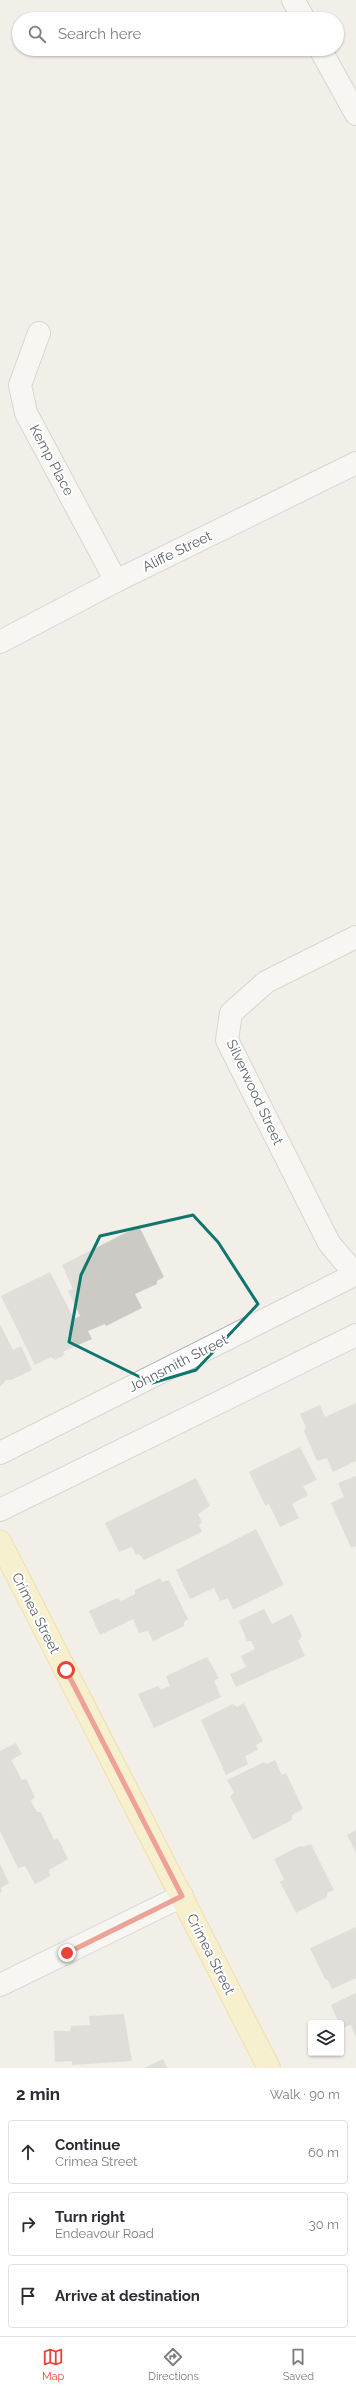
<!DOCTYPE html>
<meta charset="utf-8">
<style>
:root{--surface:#fff;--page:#f2f2f3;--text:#2b2b33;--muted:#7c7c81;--line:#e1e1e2;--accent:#ea4335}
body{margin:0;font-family:Raleway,sans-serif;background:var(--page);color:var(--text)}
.controls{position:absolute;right:12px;bottom:12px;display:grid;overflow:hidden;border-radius:4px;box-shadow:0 1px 3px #0004}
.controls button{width:36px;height:36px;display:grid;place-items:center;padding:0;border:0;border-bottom:1px solid var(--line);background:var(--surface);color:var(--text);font:20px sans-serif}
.stop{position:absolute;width:12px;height:12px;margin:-9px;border:3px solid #ea4335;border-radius:50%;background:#fff}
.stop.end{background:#ea4335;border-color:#fff;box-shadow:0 1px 4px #0008}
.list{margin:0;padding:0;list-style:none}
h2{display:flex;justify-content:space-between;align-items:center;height:52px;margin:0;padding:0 16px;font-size:17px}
h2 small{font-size:13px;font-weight:400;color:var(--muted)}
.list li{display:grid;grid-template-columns:26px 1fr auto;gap:12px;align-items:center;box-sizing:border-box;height:64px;margin:0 8px 8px;padding:0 8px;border:1px solid var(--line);border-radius:4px}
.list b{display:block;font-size:15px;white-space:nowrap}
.list p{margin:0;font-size:13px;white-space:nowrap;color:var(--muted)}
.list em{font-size:13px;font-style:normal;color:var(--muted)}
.icon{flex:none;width:22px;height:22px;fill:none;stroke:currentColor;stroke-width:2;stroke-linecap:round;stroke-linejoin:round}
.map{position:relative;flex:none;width:356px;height:2068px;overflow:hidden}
.search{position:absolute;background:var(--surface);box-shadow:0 1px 3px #0004;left:12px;right:12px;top:12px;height:44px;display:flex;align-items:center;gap:10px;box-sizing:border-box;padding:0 14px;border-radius:22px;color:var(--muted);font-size:15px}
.sheet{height:268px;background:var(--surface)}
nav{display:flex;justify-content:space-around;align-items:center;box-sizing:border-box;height:56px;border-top:1px solid var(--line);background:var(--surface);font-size:11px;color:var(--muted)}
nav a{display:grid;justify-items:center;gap:2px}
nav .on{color:var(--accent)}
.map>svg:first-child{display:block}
.building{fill:#cccac5}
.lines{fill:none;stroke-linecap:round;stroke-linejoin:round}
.minor-casing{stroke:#b5b8bc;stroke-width:24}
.major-casing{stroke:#f2c960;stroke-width:24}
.minor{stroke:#fff;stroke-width:22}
.major{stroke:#fff2af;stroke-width:22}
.route{stroke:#ea4335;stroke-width:5}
.marked{fill:none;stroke:#0f766e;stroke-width:3;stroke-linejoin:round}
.labels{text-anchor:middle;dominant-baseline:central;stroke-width:4;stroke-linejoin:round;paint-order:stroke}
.street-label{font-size:14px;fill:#5f6368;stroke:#fff}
</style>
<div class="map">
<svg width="356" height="2068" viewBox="0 0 356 2068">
<rect width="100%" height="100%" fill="#f1efe8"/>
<!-- building -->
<g class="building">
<path d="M139,1226L164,1277L157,1281V1284L135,1294L142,1308L106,1326L105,1324L88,1331L92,1339L69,1349L63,1352L65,1355L55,1360L51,1357L35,1365L1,1296L50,1272L74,1319L80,1316L68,1291L73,1289L62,1265Z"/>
<path d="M0,1324L13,1350L21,1346L32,1370L11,1380H6L0,1387Z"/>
<path d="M356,1403V1461L333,1472L327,1458L318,1461L316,1459L304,1431L306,1428L300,1414L320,1405L325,1417Z"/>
<path d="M300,1447L317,1480L303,1486L308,1495L292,1504L299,1518L280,1527L269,1504L265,1505L249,1472Z"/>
<path d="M356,1476V1546L351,1548L331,1503L344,1497L338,1483Z"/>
<path d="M196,1478L210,1506L198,1514L202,1522L199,1525L202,1532L144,1560L139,1554L136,1555L132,1547L119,1552L105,1523Z"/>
<path d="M256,1529L284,1585L233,1610L228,1598L220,1601L214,1588L190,1599L176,1570Z"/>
<path d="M160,1578L162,1582L169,1580L188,1619L184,1622V1626L153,1641L148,1631L139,1633L133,1619L100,1635L89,1611L117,1598L121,1601L135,1594V1590Z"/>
<path d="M264,1609L272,1624L292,1614L302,1636L298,1641L305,1656L236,1687L230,1674L246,1667L241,1656L255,1649L251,1641H247L239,1621Z"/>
<path d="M207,1657L219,1678L214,1681L221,1697L154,1728L138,1694L158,1686L161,1690L170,1686L166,1676Z"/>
<path d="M244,1703L263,1741L256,1745L258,1750L245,1756L248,1764L226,1775L201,1720L233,1704L237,1707Z"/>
<path d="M16,1743L22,1754L11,1760L22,1780L26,1779L35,1797L31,1801L37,1812H41L54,1840L58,1838L68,1859L49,1870L50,1876L35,1884L25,1866L18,1868L0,1831V1751Z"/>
<path d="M275,1760L282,1775L286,1773L303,1809L292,1815V1820L253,1840L230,1796L234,1793L227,1780L264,1762L267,1764Z"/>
<path d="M356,1830V1853L347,1835Z"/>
<path d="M311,1844L334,1890L327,1893V1897L296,1913L280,1882L284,1879L274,1859L300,1846L303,1847Z"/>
<path d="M0,1864L9,1883L1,1888L2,1891L0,1893Z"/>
<path d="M356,1927V1978L332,1989L328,1980L325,1979L310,1948Z"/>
<path d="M356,1993V2038L351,2025L341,2028V2023H339L331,2005Z"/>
<path d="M124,2014L132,2061L72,2065V2061L55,2062L54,2031H70L71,2026L90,2025L89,2016Z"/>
<path d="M163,2059L167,2068H144Z"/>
</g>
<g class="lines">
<!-- minor casing -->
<g class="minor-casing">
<g id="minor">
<path d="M293,0L304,19"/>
<path d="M320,49L356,114"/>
<path d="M39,333L20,385L26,413L116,581"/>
<path d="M0,642L116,581L356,463"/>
<path d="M355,1274L329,1243L227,1040L231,1013L266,982L356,937"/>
<path d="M0,1453L356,1274"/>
<path d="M0,1510L356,1335"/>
<path d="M0,1985L182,1896"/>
</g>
</g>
<!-- major casing -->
<g class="major-casing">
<path id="major" d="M0,1542L269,2068"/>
</g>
<!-- minor -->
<use href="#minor" class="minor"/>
<!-- major -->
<use href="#major" class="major"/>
</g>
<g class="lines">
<!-- route -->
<path class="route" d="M66,1670L182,1896L67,1953"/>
</g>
<!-- marked area -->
<path d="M0 0H356V2068H0ZM193,1215L218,1242L258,1304L196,1370L152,1383L69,1342L81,1275L100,1236Z" fill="#f1efe8" fill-opacity=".55" fill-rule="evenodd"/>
<path class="marked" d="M193,1215L218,1242L258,1304L196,1370L152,1383L69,1342L81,1275L100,1236Z"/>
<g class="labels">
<!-- street labels -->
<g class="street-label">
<text transform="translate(52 460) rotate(62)">Kemp Place</text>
<text transform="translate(177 551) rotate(-26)">Aliffe Street</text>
<text transform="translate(255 1092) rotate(65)">Silverwood Street</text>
<text transform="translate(178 1363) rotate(-27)">Johnsmith Street</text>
<text transform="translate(36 1613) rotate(63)">Crimea Street</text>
<text transform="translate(211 1954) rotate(63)">Crimea Street</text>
</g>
</g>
</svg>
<div class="controls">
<button><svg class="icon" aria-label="layers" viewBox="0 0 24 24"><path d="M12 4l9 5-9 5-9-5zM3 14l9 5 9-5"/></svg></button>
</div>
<div class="stop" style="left:66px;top:1670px"></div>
<div class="stop end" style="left:67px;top:1953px"></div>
<div class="search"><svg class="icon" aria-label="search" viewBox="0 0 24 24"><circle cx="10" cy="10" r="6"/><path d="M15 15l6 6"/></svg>Search here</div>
</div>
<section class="sheet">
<h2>2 min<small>Walk · 90 m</small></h2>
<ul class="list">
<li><svg class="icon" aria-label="ahead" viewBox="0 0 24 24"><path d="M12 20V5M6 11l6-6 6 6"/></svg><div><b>Continue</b><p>Crimea Street</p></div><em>60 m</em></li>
<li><svg class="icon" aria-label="right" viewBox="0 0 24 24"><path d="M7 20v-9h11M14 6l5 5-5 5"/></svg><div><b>Turn right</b><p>Endeavour Road</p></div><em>30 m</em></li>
<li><svg class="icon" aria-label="arrive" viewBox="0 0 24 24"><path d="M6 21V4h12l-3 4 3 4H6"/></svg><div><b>Arrive at destination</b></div></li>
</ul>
</section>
<nav>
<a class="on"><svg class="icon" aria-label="map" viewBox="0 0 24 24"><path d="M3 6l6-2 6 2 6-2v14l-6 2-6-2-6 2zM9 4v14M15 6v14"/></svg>Map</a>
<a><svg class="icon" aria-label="directions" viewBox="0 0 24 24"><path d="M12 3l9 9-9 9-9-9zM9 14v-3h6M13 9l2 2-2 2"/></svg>Directions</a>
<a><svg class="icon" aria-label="saved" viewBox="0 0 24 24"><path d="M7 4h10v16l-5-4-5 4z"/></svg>Saved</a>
</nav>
